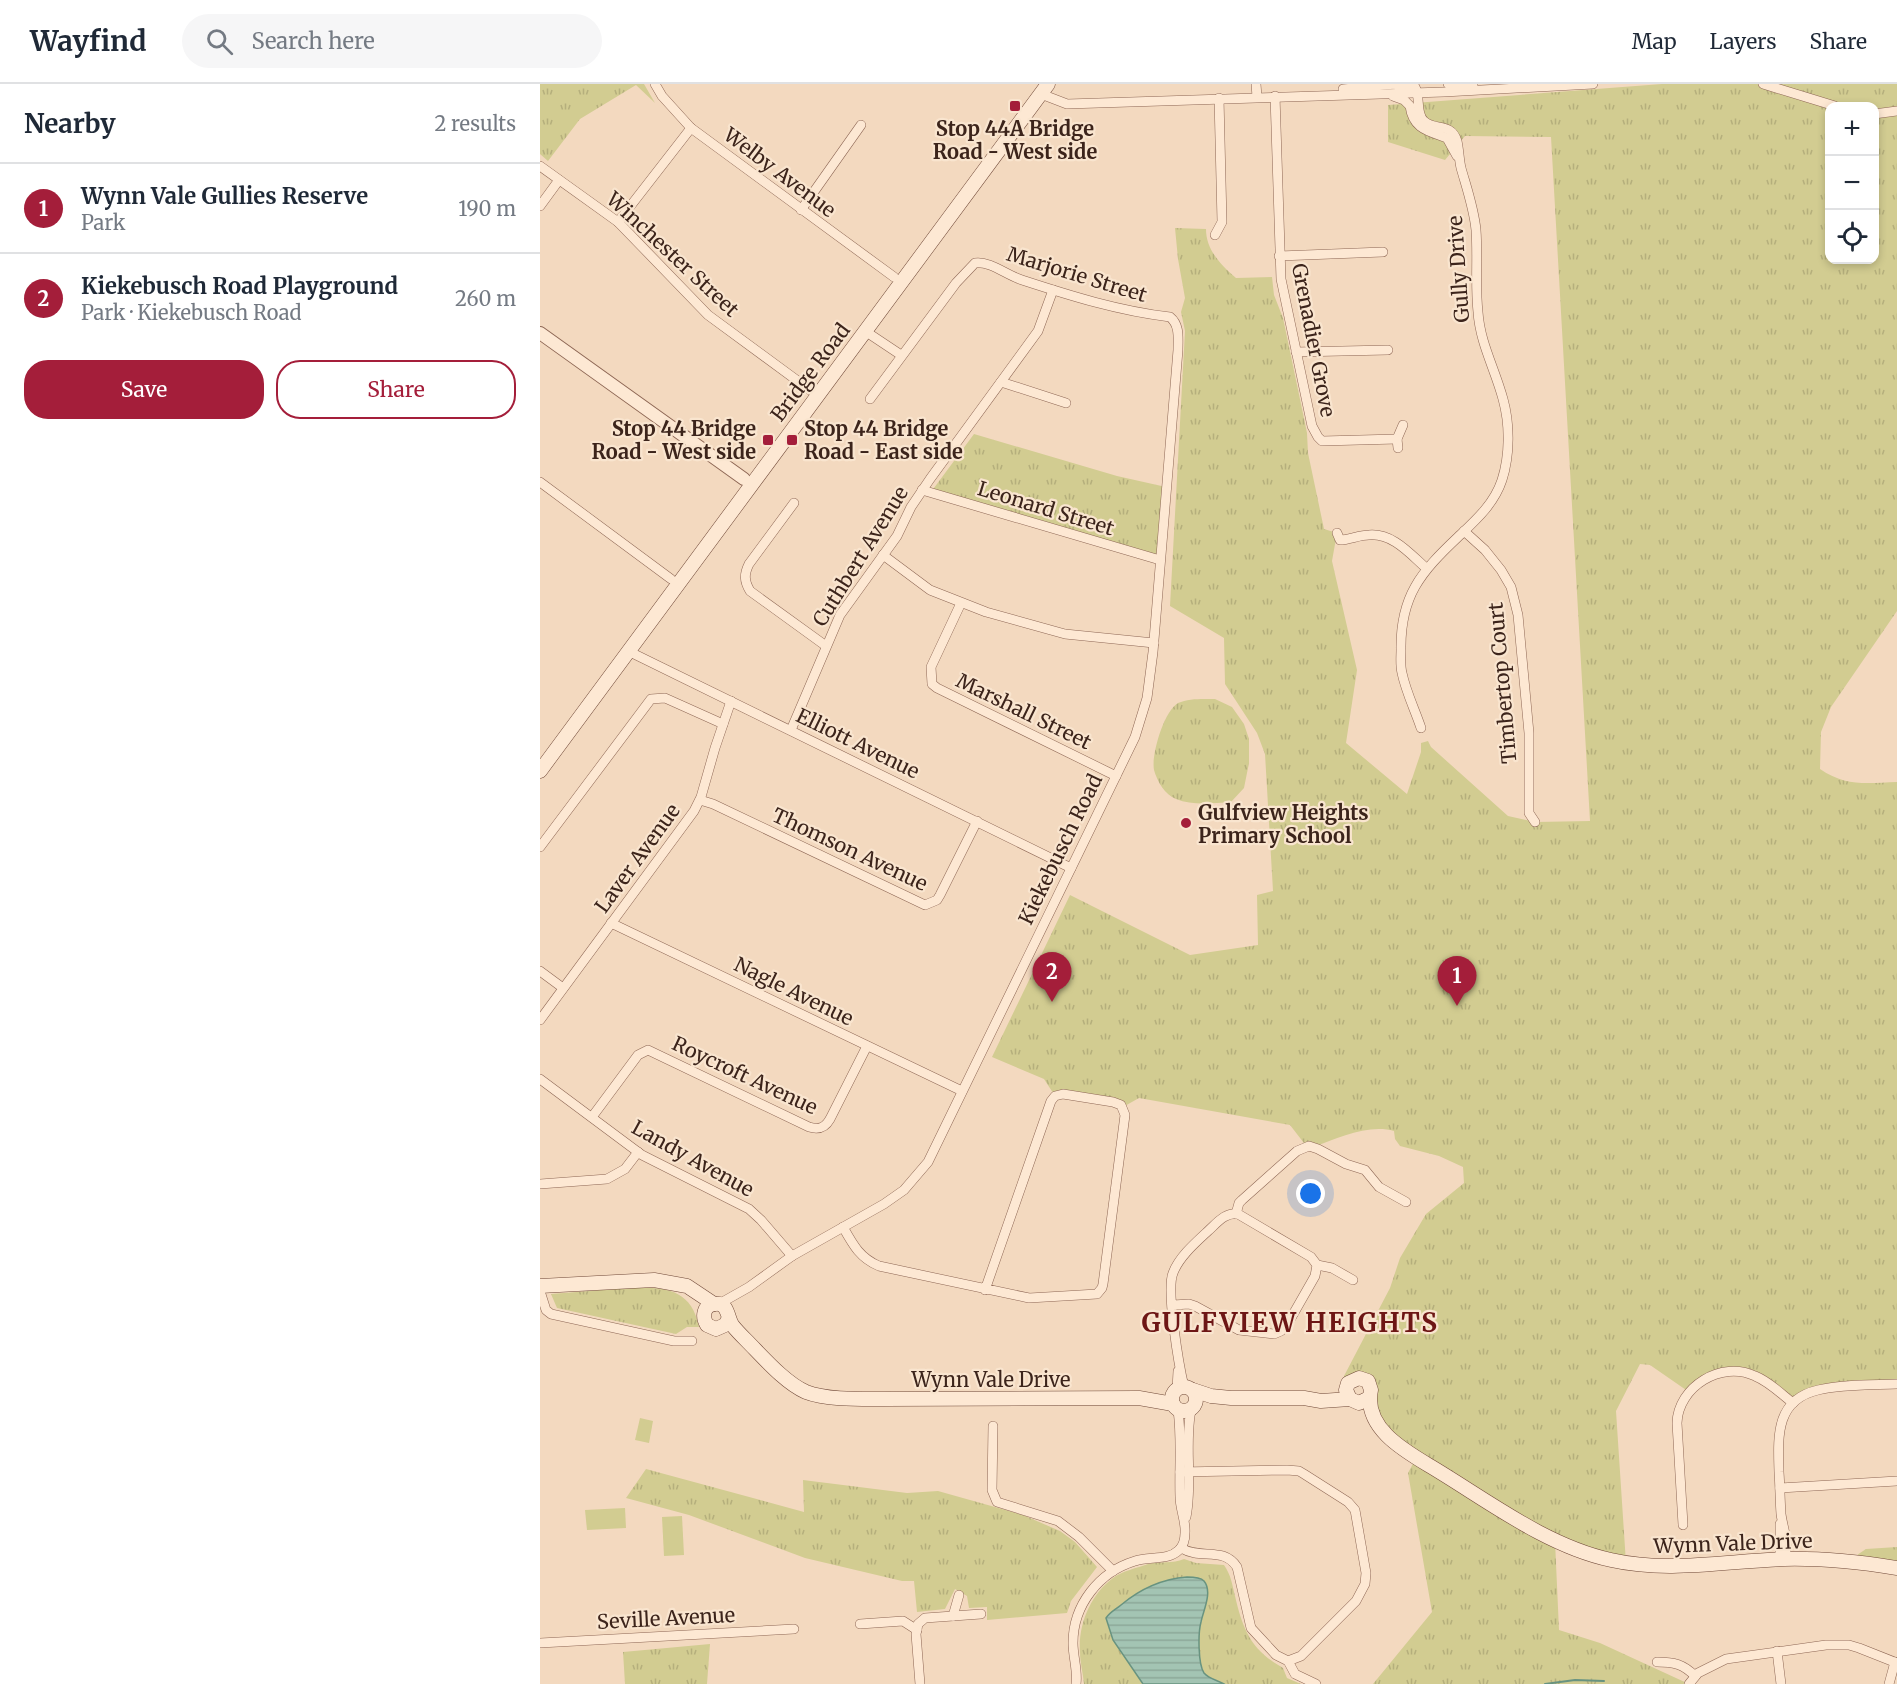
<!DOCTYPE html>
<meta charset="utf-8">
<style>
:root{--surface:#fff;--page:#f6f6f7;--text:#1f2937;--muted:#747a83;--line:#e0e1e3;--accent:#a41e3a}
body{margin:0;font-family:Merriweather,serif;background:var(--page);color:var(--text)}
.controls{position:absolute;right:18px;top:18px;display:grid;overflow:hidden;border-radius:12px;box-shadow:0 3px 9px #0003}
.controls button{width:54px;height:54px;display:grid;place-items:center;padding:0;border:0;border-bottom:2px solid var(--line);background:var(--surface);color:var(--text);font:30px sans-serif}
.you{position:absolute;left:771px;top:1110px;width:21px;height:21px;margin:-15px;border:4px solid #fff;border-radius:50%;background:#1a73e8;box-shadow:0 0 0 9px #1a73e833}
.badge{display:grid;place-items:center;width:39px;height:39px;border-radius:50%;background:var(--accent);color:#fff;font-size:20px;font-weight:700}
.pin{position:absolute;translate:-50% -50px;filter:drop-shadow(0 2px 3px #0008)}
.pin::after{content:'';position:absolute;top:32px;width:21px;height:18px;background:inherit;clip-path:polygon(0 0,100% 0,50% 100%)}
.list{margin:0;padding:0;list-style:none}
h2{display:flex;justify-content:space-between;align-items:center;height:78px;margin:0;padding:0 24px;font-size:26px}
h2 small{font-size:20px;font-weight:400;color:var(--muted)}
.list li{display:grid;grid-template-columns:39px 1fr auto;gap:18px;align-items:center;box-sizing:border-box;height:90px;padding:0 24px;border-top:2px solid var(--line)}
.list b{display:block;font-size:22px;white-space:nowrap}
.list p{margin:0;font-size:20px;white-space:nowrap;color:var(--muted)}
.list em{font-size:20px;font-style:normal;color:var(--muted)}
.actions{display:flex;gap:12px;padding:18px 24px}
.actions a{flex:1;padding:14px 0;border:2px solid var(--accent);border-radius:24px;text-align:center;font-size:21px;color:var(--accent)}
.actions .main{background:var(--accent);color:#fff}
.icon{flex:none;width:33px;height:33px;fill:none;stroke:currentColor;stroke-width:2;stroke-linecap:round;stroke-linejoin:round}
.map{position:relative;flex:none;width:1357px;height:1600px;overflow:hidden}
header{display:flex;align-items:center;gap:36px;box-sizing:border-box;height:84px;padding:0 30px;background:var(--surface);border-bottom:2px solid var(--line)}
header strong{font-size:28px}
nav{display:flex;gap:33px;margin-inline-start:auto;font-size:21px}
.search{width:420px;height:54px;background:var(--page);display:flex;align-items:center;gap:15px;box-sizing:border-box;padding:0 21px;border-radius:33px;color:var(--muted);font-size:22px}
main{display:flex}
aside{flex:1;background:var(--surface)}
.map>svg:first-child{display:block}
.grass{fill:url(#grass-tufts);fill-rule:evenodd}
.garden{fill:#d2cc91}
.water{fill:url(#water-rules);stroke:#689380;stroke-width:1.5}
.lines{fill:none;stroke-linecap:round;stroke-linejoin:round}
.stream{stroke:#689380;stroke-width:2}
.minor-casing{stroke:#8e6755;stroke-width:10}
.tertiary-casing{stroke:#8e6755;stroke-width:14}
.secondary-casing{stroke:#704938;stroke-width:15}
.minor{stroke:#fde8d3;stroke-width:9}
.tertiary{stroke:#fde8d3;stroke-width:12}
.secondary{stroke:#fde8d3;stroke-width:14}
.poi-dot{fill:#a41e3a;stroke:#f9e5cf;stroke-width:2}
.labels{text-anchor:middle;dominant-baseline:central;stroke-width:4.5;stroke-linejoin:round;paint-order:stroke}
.poi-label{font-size:20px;font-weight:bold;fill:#3c241b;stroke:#f9e5cf;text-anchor:start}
.street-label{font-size:20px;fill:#3c241b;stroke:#f9e5cf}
.district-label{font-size:26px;font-weight:bold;letter-spacing:1.5px;fill:#6d1615;stroke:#f9e5cf}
</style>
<header>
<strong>Wayfind</strong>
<div class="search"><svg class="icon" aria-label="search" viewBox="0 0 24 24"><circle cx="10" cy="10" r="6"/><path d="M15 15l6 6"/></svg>Search here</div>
<nav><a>Map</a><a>Layers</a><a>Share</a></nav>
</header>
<main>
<aside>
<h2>Nearby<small>2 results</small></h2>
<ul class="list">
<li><span class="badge">1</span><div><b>Wynn Vale Gullies Reserve</b><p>Park</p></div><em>190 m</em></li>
<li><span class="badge">2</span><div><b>Kiekebusch Road Playground</b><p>Park · Kiekebusch Road</p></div><em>260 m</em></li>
</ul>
<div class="actions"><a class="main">Save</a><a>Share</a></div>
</aside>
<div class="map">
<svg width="1357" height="1600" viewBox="0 0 1357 1600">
<defs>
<pattern id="grass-tufts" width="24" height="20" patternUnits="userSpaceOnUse" patternTransform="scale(1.5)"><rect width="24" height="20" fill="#d2cc91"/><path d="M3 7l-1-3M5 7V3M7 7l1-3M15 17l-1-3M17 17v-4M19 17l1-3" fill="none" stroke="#b5af7c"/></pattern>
<pattern id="water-rules" width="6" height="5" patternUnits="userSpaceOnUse" patternTransform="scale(1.5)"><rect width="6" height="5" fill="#a3c4b3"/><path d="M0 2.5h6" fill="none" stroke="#8da899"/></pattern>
</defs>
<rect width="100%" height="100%" fill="#f3d9bf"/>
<!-- grass -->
<g class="grass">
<path d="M0,0H104L115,19L96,1L40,35L8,77L0,70Z"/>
<path d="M1122,0H1357V527L1291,623L1281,648L1280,685C1306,703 1327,699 1357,698V1300L1289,1304L1253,1319L1214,1291L1186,1289L1149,1308L1110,1281L1100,1280L1076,1327L1086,1479L1015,1457L1019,1546L1060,1559L1149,1600H833L892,1528L868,1389L876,1374L838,1342L830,1302L804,1295V1292L850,1204L860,1174L886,1130L924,1099L923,1083L899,1072L860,1062L855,1055L854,1047C828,1040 798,1054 774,1063H767L750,1041L599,1014L583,1023L515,1012L504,995L452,973L530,811L650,871L718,861L717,811L733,807L725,670L717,649L685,600L684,554L630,522L645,247L641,228L645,214L638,175L635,144L666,145C666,166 681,181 696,194L732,193L734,211L743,234L761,320L767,349L768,369L784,445L797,449L792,477L817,586L806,659L867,710L881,668V659L888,657L891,663L968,732L995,738L1050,737L1011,53L925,52L905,76L848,58V21ZM1240,5L1301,22H1334V176H1290V22Z"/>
<path d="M434,350L577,392L626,403L620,476L391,408Z"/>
<path d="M675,615L692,623L704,640L709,655V679L704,704L691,718C673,719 653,722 636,715C625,711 617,697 614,686C611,671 624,627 638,619C649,614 663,615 675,615Z"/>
<path d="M87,1204C121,1203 151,1202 159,1243H147L136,1250L17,1224L11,1210Z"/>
<path d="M106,1385L264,1428L263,1396L367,1409L398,1407L483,1431L520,1447L535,1458L557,1483L531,1517L527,1529L447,1536V1523L429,1524L427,1512L415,1505L405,1525L377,1528L374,1497H362L265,1474L149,1431L86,1414Z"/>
<path d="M1357,1463V1484L1308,1477L1326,1465Z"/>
<path d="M644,1475L656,1479L684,1481C691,1491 692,1500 695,1512C703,1546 711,1566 743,1584L747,1594L761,1600H544C543,1589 540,1578 540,1568C538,1540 551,1510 573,1494C582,1487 597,1484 608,1480C619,1477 633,1480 644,1475Z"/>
<path d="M170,1560L167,1600H85L83,1568Z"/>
</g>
<!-- garden -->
<g class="garden">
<path d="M100,1334L113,1337L109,1359L95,1356Z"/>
<path d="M85,1424L86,1444L47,1446L45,1426Z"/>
<path d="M142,1432L144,1471L124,1472L122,1433Z"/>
</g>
<!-- water -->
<path class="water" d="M647,1493C653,1493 660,1493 664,1497C673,1508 663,1527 661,1538C658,1549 658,1580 664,1589C669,1595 677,1596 684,1600H603L573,1556L566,1534C570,1528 575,1526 581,1521C600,1505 621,1495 647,1493Z"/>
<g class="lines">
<!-- stream -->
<path class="stream" d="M1005,1600L1035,1596L1064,1597"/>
<!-- minor casing -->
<g class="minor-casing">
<g id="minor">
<path d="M115,0L122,12L151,44L354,193"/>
<path d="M716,0L717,13"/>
<path d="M852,0L875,3C881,13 875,29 884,37C894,47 911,38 917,57C919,66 919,75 921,84C927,105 934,125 936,146C938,173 935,201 938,228C940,259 955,285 963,315C970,340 970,371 962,396C954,420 936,436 918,453C881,488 860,512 861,566C861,573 860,581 862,589C866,608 875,626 881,644"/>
<path d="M908,0L933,1"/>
<path d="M1223,0L1295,22"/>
<path d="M803,5L855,0"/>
<path d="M501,10L527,20L904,8L1053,0"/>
<path d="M735,12L741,195L772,342L778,353L782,357L857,355"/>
<path d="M853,12L864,16L870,22C873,45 888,47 907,54L917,72"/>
<path d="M1334,30L1357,27"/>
<path d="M0,82L78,138L168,231L270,306"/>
<path d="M0,122L19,96"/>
<path d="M261,126L321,41"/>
<path d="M78,138L151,44"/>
<path d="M675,151L682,138L679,14"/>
<path d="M739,172L843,168"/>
<path d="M325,247L361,271"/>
<path d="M756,268L848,266"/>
<path d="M461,298L526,319"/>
<path d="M858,364L857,355L863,341"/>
<path d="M0,398L131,495"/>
<path d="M382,406L620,476"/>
<path d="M254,419L209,480C204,490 204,497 210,507L286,562"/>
<path d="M924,447L945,466L961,486L971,503L978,531L989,649V729L995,738"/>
<path d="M797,449L800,456C809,456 819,451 829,451C853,449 870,470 886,484"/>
<path d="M343,471L390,506L446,528L525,550L614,559"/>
<path d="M421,519L391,583L392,600L397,604L576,692"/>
<path d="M88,567L531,784"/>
<path d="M251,646L300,531L357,452L371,423L390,395L498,247L513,206"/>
<path d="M160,716L173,720L385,821L397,816L400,811L437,737"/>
<path d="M0,763L111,615L125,614L183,640"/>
<path d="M71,839L422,1007"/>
<path d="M0,887L23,904"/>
<path d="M0,936L154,727L161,713L175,664L191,617"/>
<path d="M0,995L102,1071L209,1125L221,1136L252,1172"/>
<path d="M52,1033L98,971L108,966L269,1043C279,1046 285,1044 290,1035L327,962"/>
<path d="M0,1100L67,1095L85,1085L98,1068"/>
<path d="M696,1130L699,1119L702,1116L757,1067L769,1062L778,1065L806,1080L825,1086L839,1103L866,1118"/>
<path d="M303,1143C313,1161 320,1174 339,1182L489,1214L557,1210L562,1204L563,1200L585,1031L581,1021L573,1018L523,1010L515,1012L511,1017L445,1206"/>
<path d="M777,1181L792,1184L813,1196"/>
<path d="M0,1207L6,1226L11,1230L134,1257H152"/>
<path d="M179,1220L209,1203L252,1172L344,1120L364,1106L388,1078L595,653L607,614L613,568L638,266C638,254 640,241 630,233C579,227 531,212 482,196C466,191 451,177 435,179L416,199L330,315"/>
<path d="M633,1221L649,1220L655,1222L699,1246L734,1250L741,1247L747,1241L775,1192L777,1181L771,1173L698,1130C685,1128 677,1139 668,1147C655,1159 639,1173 633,1189C626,1206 639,1282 644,1303"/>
<path d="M637,1306L638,1287"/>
<path d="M453,1342L452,1406L457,1418L518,1437L539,1453L573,1487"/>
<path d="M640,1388L747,1386L759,1387L764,1390L808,1418L815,1426L826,1489L825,1500L816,1517L761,1572L748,1577L736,1571L711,1544L697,1483C683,1462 661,1476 641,1464"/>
<path d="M1240,1404L1357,1397"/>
<path d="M646,1433C653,1398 644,1361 651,1326"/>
<path d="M1240,1440V1468L1244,1475"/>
<path d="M1143,1441L1137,1339C1138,1303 1181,1276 1215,1292C1230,1298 1241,1310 1253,1319"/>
<path d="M1244,1475C1250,1461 1243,1445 1241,1430C1240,1416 1240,1402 1239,1388C1238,1353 1235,1316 1278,1306C1303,1300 1332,1301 1357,1300"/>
<path d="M413,1532L419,1511"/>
<path d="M320,1540L363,1537L377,1546"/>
<path d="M0,1559L254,1545"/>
<path d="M1237,1567L1241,1600"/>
<path d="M748,1577L755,1590L776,1600"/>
<path d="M1117,1578C1134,1578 1143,1580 1155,1592"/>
<path d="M380,1600L376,1550L378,1540L385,1534L441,1530"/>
<path d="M536,1600C538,1587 533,1573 533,1559C533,1521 559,1488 595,1477C609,1472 628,1477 639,1466C643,1462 645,1455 645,1449C646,1437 640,1425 640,1413C639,1384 642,1355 638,1326"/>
<path d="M1149,1600L1158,1589L1186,1575L1286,1561H1309L1319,1564L1357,1579"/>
<path d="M1349,1600L1355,1578"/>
</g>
</g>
<!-- tertiary casing -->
<g class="tertiary-casing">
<path id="tertiary" d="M0,249L204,395"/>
</g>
<!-- secondary casing -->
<g class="secondary-casing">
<g id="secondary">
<path d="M0,687L508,0"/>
<path d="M0,1202L114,1196L147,1202L174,1220"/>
<path d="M189,1234L185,1241L176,1245L167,1241C162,1233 163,1221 175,1220C189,1218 187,1235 193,1242C197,1247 202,1252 206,1256C222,1272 245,1299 266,1308C286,1316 321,1315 344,1315L599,1314L633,1320"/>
<circle cx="644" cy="1315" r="12"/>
<path d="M653,1306L671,1312L691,1314H764L781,1317L810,1315"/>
<path d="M829,1314L819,1319L810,1315L806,1306L808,1299L819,1294L828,1297L831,1306C823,1343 863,1366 890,1382C947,1416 1006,1462 1071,1476C1128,1489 1186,1477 1244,1475C1282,1474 1319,1478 1357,1484"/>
</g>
</g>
<!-- minor -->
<use href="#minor" class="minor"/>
<!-- tertiary -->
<use href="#tertiary" class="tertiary"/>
<!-- secondary -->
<use href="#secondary" class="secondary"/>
</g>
<!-- markers -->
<g class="poi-dot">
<rect x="469" y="16" width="12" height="12" rx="3"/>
<rect x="222" y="350" width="12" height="12" rx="3"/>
<rect x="246" y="350" width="12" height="12" rx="3"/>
<circle cx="646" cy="739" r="6"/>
</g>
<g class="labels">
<!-- poi labels -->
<g class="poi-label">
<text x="475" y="44" text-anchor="middle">Stop 44A Bridge<tspan x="475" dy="23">Road - West side</tspan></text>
<text x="216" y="344" text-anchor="end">Stop 44 Bridge<tspan x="216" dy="23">Road - West side</tspan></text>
<text x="264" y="344">Stop 44 Bridge<tspan x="264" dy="23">Road - East side</tspan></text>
<text x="658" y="728">Gulfview Heights<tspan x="658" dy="23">Primary School</tspan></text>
</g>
<!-- street labels -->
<g class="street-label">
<text transform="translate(240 88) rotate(37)">Welby Avenue</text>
<text transform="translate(133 170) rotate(43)">Winchester Street</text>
<text transform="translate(918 185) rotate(-94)">Gully Drive</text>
<text transform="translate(537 190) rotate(17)">Marjorie Street</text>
<text transform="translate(774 256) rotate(79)">Grenadier Grove</text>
<text transform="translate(270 288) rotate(-53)">Bridge Road</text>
<text transform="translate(506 424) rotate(17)">Leonard Street</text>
<text transform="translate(320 472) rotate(-58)">Cuthbert Avenue</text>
<text transform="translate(962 599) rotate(-95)">Timbertop Court</text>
<text transform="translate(484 627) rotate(26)">Marshall Street</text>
<text transform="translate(318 659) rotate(26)">Elliott Avenue</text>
<text transform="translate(310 765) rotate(25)">Thomson Avenue</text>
<text transform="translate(520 765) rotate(-64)">Kiekebusch Road</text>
<text transform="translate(97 774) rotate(-54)">Laver Avenue</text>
<text transform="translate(254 907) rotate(26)">Nagle Avenue</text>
<text transform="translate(205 991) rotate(25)">Roycroft Avenue</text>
<text transform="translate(153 1074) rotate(29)">Landy Avenue</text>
<text x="451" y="1295">Wynn Vale Drive</text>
<text transform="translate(1193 1459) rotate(-2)">Wynn Vale Drive</text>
<text transform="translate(126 1534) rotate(-3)">Seville Avenue</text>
</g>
<!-- district labels -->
<g class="district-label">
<text x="750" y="1238">GULFVIEW HEIGHTS</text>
</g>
</g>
</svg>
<div class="controls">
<button>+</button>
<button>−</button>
<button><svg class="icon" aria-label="locate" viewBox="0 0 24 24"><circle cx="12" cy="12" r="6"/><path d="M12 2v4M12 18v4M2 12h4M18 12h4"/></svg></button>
</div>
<div class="you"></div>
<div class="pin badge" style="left:917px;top:922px">1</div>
<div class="pin badge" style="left:512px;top:918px">2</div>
</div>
</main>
